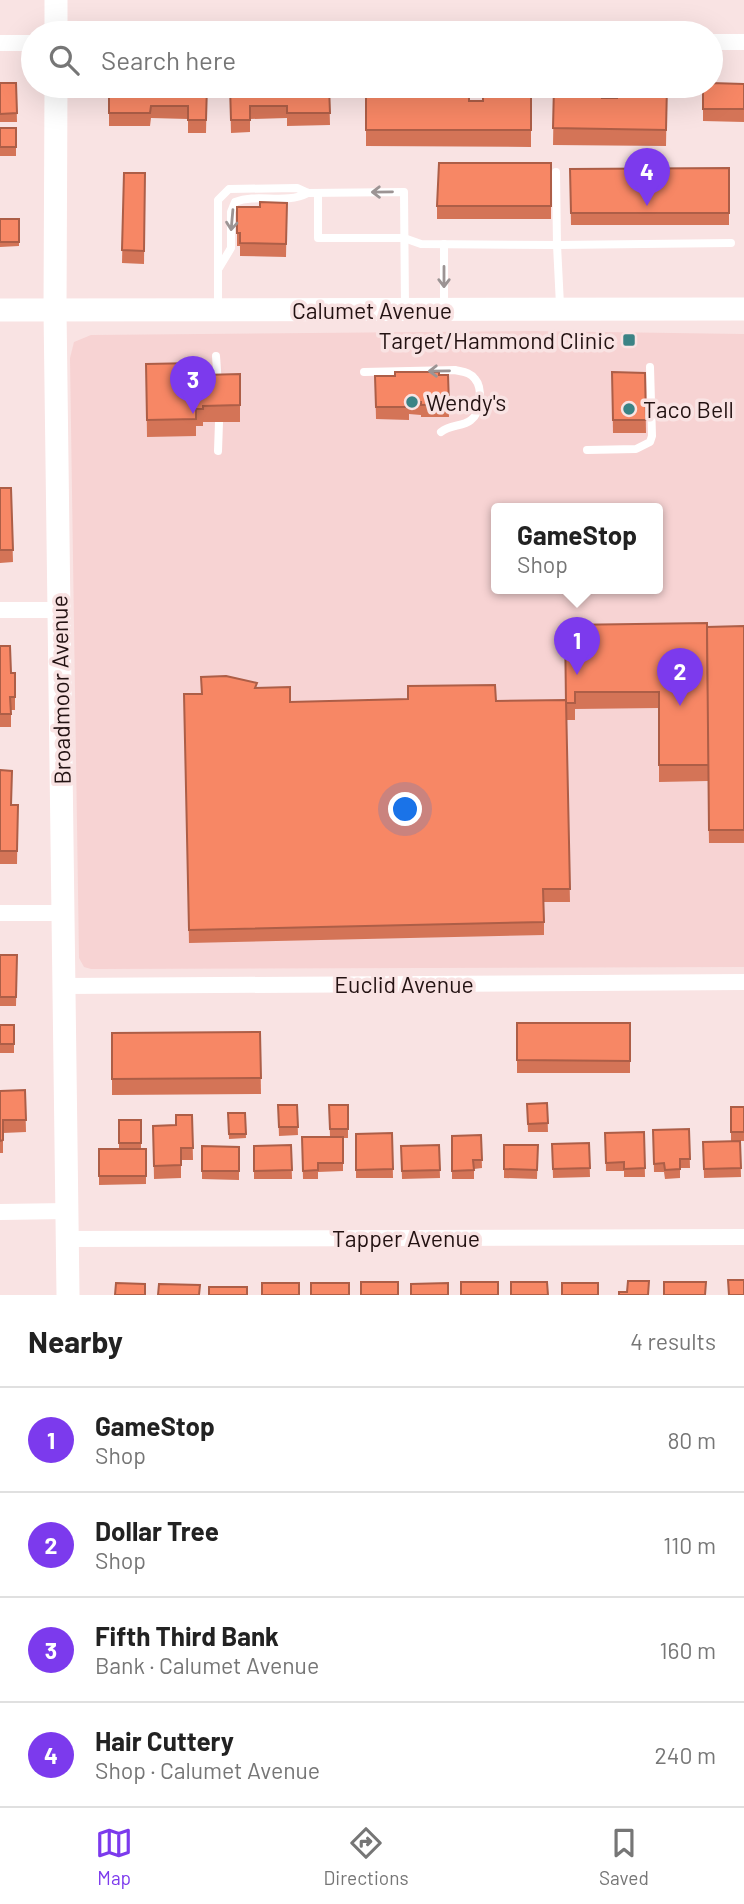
<!DOCTYPE html>
<meta charset="utf-8">
<style>
:root{--surface:#fff;--page:#f2f2f2;--text:#222;--muted:#767676;--line:#e0e0e0;--accent:#7c3aed}
body{margin:0;font-family:Barlow,sans-serif;background:var(--page);color:var(--text)}
.you{position:absolute;left:406px;top:810px;width:24px;height:24px;margin:-18px;border:5px solid #fff;border-radius:50%;background:#1a73e8;box-shadow:0 0 0 10px #1a73e833}
.badge{display:grid;place-items:center;width:46px;height:46px;border-radius:50%;background:var(--accent);color:#fff;font-size:23px;font-weight:700}
.pin{position:absolute;translate:-50% -58px;filter:drop-shadow(0 2px 4px #0008)}
.pin::after{content:'';position:absolute;top:37px;width:24px;height:21px;background:inherit;clip-path:polygon(0 0,100% 0,50% 100%)}
.popup{position:absolute;left:491px;top:503px;width:172px;height:91px;box-sizing:border-box;display:grid;place-content:center;border-radius:7px;background:var(--surface);filter:drop-shadow(0 2px 5px #0005);font-size:23px;white-space:nowrap;color:var(--muted)}
.popup b{font-size:26px;color:var(--text)}
.popup::after{content:'';position:absolute;left:50%;top:100%;margin-left:-14px;border:14px solid transparent;border-top-color:var(--surface)}
.list{margin:0;padding:0;list-style:none}
h2{display:flex;justify-content:space-between;align-items:center;height:91px;margin:0;padding:0 28px;font-size:30px}
h2 small{font-size:23px;font-weight:400;color:var(--muted)}
.list li{display:grid;grid-template-columns:46px 1fr auto;gap:21px;align-items:center;box-sizing:border-box;height:105px;padding:0 28px;border-top:2px solid var(--line)}
.list b{display:block;font-size:26px;white-space:nowrap}
.list p{margin:0;font-size:23px;white-space:nowrap;color:var(--muted)}
.list em{font-size:23px;font-style:normal;color:var(--muted)}
.icon{flex:none;width:38px;height:38px;fill:none;stroke:currentColor;stroke-width:2;stroke-linecap:round;stroke-linejoin:round}
.map{position:relative;flex:none;width:744px;height:1295px;overflow:hidden}
.search{position:absolute;background:var(--surface);box-shadow:0 7px 28px #0002;left:21px;right:21px;top:21px;height:77px;display:flex;align-items:center;gap:18px;box-sizing:border-box;padding:0 24px;border-radius:38px;color:var(--muted);font-size:26px}
.sheet{height:511px;background:var(--surface)}
nav{display:flex;justify-content:space-around;align-items:center;box-sizing:border-box;height:98px;border-top:2px solid var(--line);background:var(--surface);font-size:19px;color:var(--muted)}
nav a{display:grid;justify-items:center;gap:4px}
nav .on{color:var(--accent)}
.map>svg:first-child{display:block}
.built{fill:#f7d3d3;fill-rule:evenodd}
.lines{fill:none;stroke-linecap:round;stroke-linejoin:round}
.lane{stroke:#fff;stroke-width:8}
.street{stroke:#fff;stroke-width:16}
.secondary{stroke:#fff;stroke-width:23}
.wall{fill:#d47457}
.building{fill:#f78765;stroke:#ad5e47;stroke-width:2}
.oneway{stroke:#9c9494}
.poi-dot{fill:#3b8385;stroke:#f9e3e3;stroke-width:2.5}
.labels{text-anchor:middle;dominant-baseline:central;stroke-width:7;stroke-linejoin:round;paint-order:stroke}
.street-label{font-size:23px;fill:#231212;stroke:#f9e3e3}
.poi-label{font-size:23px;fill:#231212;stroke:#f9e3e3;text-anchor:start}
</style>
<div class="map">
<svg width="744" height="1295" viewBox="0 0 744 1295">
<rect width="100%" height="100%" fill="#f9e3e3"/>
<!-- built -->
<path class="built" d="M531,331L744,334V967L91,969L84,967L79,958L70,358L74,342L91,335ZM496,509H658V589H496Z"/>
<g class="lines">
<!-- lane -->
<g class="lane">
<path d="M318,193V238H404L421,244L557,245L556,172"/>
<path d="M444,244V308"/>
<path d="M219,268L231,248V212L235,202C258,193 285,205 308,193"/>
<path d="M560,305L557,245L731,243"/>
<path d="M218,307V200L229,189L297,188L308,193L404,192L405,307"/>
<path d="M216,356L218,385"/>
<path d="M364,372L455,370C463,372 470,372 475,379C483,388 481,413 471,420C463,427 450,424 441,432"/>
<path d="M587,450L636,449L650,442L652,436L650,367"/>
<path d="M218,451L219,422"/>
</g>
<!-- street -->
<g class="street">
<path d="M711,42H744"/>
<path d="M0,43H33"/>
<path d="M0,610H59"/>
<path d="M0,913H63"/>
<path d="M64,986L744,982"/>
<path d="M0,1212L67,1211"/>
<path d="M67,1239L744,1237"/>
</g>
<!-- secondary -->
<g class="secondary">
<path d="M56,33V0"/>
<path d="M56,86L55,310L68,1295"/>
<path d="M0,310L744,309"/>
</g>
</g>
<!-- wall -->
<g class="wall">
<path d="M0,83H16L17,122H0Z"/>
<path d="M744,84V122L703,121V86Z"/>
<path d="M109,86H207L206,133H188V119L151,118L150,126H109Z"/>
<path d="M230,86H329L330,125L287,126V118L250,119V132L231,133Z"/>
<path d="M366,86L414,97L469,101H483L531,86V147L366,146Z"/>
<path d="M554,86L602,98H617L667,86L666,146L553,145Z"/>
<rect x="0" y="128" width="16" height="28"/>
<path d="M551,163V219H437V206Z"/>
<path d="M729,168V225H571L570,169Z"/>
<path d="M124,173H145L144,264L122,263Z"/>
<path d="M287,203L286,257L240,256V246H237V207H260Z"/>
<path d="M0,219H19V246L0,247Z"/>
<path d="M146,364L196,371L203,375L240,374V422H203V426H196V436L147,437Z"/>
<path d="M612,372L645,373L646,433H613Z"/>
<path d="M448,375L449,417H421V415L409,414V420L376,419L375,376Z"/>
<path d="M0,488H11L13,562L0,563Z"/>
<path d="M565,625L707,627L744,626V843H709L708,781L659,782V708L575,709V720H566L570,902H544V935L189,943L184,694H201V677L257,688L290,702L566,700Z"/>
<path d="M0,646L11,673H15V710H11V727H0Z"/>
<path d="M0,770L12,805H18L17,864H0Z"/>
<path d="M0,955H17L16,1006H0Z"/>
<rect x="517" y="1023" width="113" height="50"/>
<rect x="0" y="1025" width="14" height="28"/>
<path d="M260,1032L261,1094L112,1095V1033Z"/>
<path d="M25,1090L26,1132L3,1133V1153H0V1091Z"/>
<path d="M547,1103L548,1132H528L527,1104Z"/>
<path d="M278,1105H297L298,1135L279,1136Z"/>
<path d="M329,1105L348,1129V1138H343V1171L318,1172V1179H303L302,1137H330Z"/>
<rect x="731" y="1107" width="13" height="34"/>
<path d="M228,1113H245L246,1138L229,1139Z"/>
<path d="M192,1115L193,1160H181V1178L154,1179L153,1126L176,1125Z"/>
<path d="M119,1120H141V1149H146V1184L99,1185V1149H119Z"/>
<path d="M689,1129L690,1168H680V1178L665,1179L664,1172H654L653,1130Z"/>
<path d="M644,1132L645,1177H624V1171H606L605,1133Z"/>
<path d="M392,1133L393,1178H356V1134Z"/>
<path d="M481,1135L482,1168L474,1169V1179H452V1136Z"/>
<path d="M740,1141L741,1177L704,1178L703,1142Z"/>
<path d="M589,1143L590,1177L553,1178L552,1144Z"/>
<path d="M291,1145L292,1179H254V1146Z"/>
<path d="M439,1145L440,1178L402,1179L401,1146Z"/>
<path d="M504,1145H538L537,1179L504,1178Z"/>
<path d="M202,1146L239,1147V1180L202,1179Z"/>
</g>
<!-- building -->
<g class="building">
<path d="M0,83H16L17,113L0,114Z"/>
<path d="M711,83L744,84V109H703V86H711Z"/>
<path d="M109,86H207L206,120H188V106H151L150,113H109Z"/>
<path d="M230,86H329L330,113H287V106H250V120H231Z"/>
<path d="M366,86H414V97H428V86H469V101H483V86H531V130H366Z"/>
<path d="M554,86H602V98H617V86H667L666,130L553,128Z"/>
<rect x="0" y="128" width="16" height="19"/>
<path d="M439,163H551V206H437Z"/>
<path d="M729,168V213H571L570,169Z"/>
<path d="M124,173H145L144,251L122,250Z"/>
<path d="M260,202L287,203L286,244L240,243V233H237V207H260Z"/>
<rect x="0" y="219" width="19" height="23"/>
<path d="M196,363V371H203V375L240,374V405L203,406V409H196V419L147,420L146,364Z"/>
<path d="M395,372H439V375H448L449,404L421,405V402H409V407H376L375,376H395Z"/>
<path d="M612,372L645,373L646,420H613Z"/>
<path d="M0,488H11L13,550H0Z"/>
<path d="M707,623L709,765H659V692H575V703H566L565,625Z"/>
<path d="M744,626V830H709L707,627Z"/>
<path d="M0,646H10L11,673H15V697H10L11,714H0Z"/>
<path d="M226,676L257,683L255,688L290,687V702L408,699V686L495,685L496,701L566,700L570,889H543L544,922L189,930L184,694H202L201,677Z"/>
<path d="M0,770L12,771L11,805H18L17,851H0Z"/>
<path d="M0,955H17L16,997H0Z"/>
<path d="M517,1023H630V1061L517,1060Z"/>
<rect x="0" y="1025" width="14" height="19"/>
<path d="M260,1032L261,1078L112,1079V1033Z"/>
<path d="M25,1090L26,1120H3V1140L0,1141V1091Z"/>
<path d="M547,1103L548,1123L528,1124L527,1104Z"/>
<path d="M278,1105H297L298,1127H279Z"/>
<path d="M329,1105H348V1129H330Z"/>
<rect x="731" y="1107" width="13" height="25"/>
<path d="M228,1113H245L246,1134H229Z"/>
<path d="M176,1115H192L193,1148H181V1165L154,1166L153,1126L176,1125Z"/>
<rect x="119" y="1120" width="22" height="23"/>
<path d="M689,1129L690,1159H680V1169L665,1170L664,1163L654,1164L653,1130Z"/>
<path d="M644,1132L645,1168L624,1169V1162L606,1163L605,1133Z"/>
<path d="M392,1133L393,1169L356,1170V1134Z"/>
<path d="M481,1135L482,1160H473L474,1170L452,1171V1136Z"/>
<path d="M302,1137H343V1163H318V1170L303,1171Z"/>
<path d="M740,1141L741,1168L704,1169L703,1142Z"/>
<path d="M589,1143L590,1168L553,1169L552,1144Z"/>
<path d="M291,1145L292,1170L254,1171V1146Z"/>
<path d="M439,1145L440,1170L402,1171L401,1146Z"/>
<path d="M504,1145H538L537,1170L504,1169Z"/>
<path d="M202,1146L239,1147V1171H202Z"/>
<rect x="99" y="1149" width="47" height="27"/>
<path d="M728,1280H744V1295H729Z"/>
<path d="M628,1281H649L648,1295H619V1292H627Z"/>
<rect x="361" y="1282" width="37" height="13"/>
<rect x="461" y="1282" width="37" height="13"/>
<path d="M511,1282H547L548,1295H511Z"/>
<path d="M664,1282H706L705,1295H664Z"/>
<path d="M116,1283L145,1284V1295H115Z"/>
<rect x="262" y="1283" width="37" height="12"/>
<rect x="311" y="1283" width="38" height="12"/>
<path d="M448,1283V1295H411V1284Z"/>
<rect x="562" y="1283" width="36" height="12"/>
<path d="M159,1284L200,1285L199,1295H158Z"/>
<rect x="209" y="1287" width="38" height="8"/>
</g>
<!-- one-way arrows -->
<defs><path id="oneway-shaft" d="M-6 0H5M1.5-3L5.5 0L1.5 3" fill="none" stroke-width="1.6" stroke-linecap="round" stroke-linejoin="round" transform="scale(1.75)"/></defs>
<g class="oneway">
<use href="#oneway-shaft" transform="translate(382 192) rotate(179)"/>
<use href="#oneway-shaft" transform="translate(232 220) rotate(95)"/>
<use href="#oneway-shaft" transform="translate(444 277) rotate(90)"/>
<use href="#oneway-shaft" transform="translate(439 371) rotate(179)"/>
</g>
<!-- markers -->
<g class="poi-dot">
<rect x="622" y="333" width="14" height="14" rx="3.5"/>
<circle cx="412" cy="402" r="7"/>
<circle cx="629" cy="409" r="7"/>
</g>
<g class="labels">
<!-- street labels -->
<g class="street-label">
<text x="372" y="310">Calumet Avenue</text>
<text transform="translate(60 690) rotate(-91)">Broadmoor Avenue</text>
<text x="404" y="984">Euclid Avenue</text>
<text x="406" y="1238">Tapper Avenue</text>
</g>
<!-- poi labels -->
<g class="poi-label">
<text x="615" y="340" text-anchor="end">Target/Hammond Clinic</text>
<text x="426" y="402">Wendy's</text>
<text x="643" y="409">Taco Bell</text>
</g>
</g>
</svg>
<div class="you"></div>
<div class="pin badge" style="left:577px;top:675px">1</div>
<div class="popup"><b>GameStop</b>Shop</div>
<div class="pin badge" style="left:680px;top:706px">2</div>
<div class="pin badge" style="left:193px;top:414px">3</div>
<div class="pin badge" style="left:647px;top:206px">4</div>
<div class="search"><svg class="icon" aria-label="search" viewBox="0 0 24 24"><circle cx="10" cy="10" r="6"/><path d="M15 15l6 6"/></svg>Search here</div>
</div>
<section class="sheet">
<h2>Nearby<small>4 results</small></h2>
<ul class="list">
<li><span class="badge">1</span><div><b>GameStop</b><p>Shop</p></div><em>80 m</em></li>
<li><span class="badge">2</span><div><b>Dollar Tree</b><p>Shop</p></div><em>110 m</em></li>
<li><span class="badge">3</span><div><b>Fifth Third Bank</b><p>Bank · Calumet Avenue</p></div><em>160 m</em></li>
<li><span class="badge">4</span><div><b>Hair Cuttery</b><p>Shop · Calumet Avenue</p></div><em>240 m</em></li>
</ul>
</section>
<nav>
<a class="on"><svg class="icon" aria-label="map" viewBox="0 0 24 24"><path d="M3 6l6-2 6 2 6-2v14l-6 2-6-2-6 2zM9 4v14M15 6v14"/></svg>Map</a>
<a><svg class="icon" aria-label="directions" viewBox="0 0 24 24"><path d="M12 3l9 9-9 9-9-9zM9 14v-3h6M13 9l2 2-2 2"/></svg>Directions</a>
<a><svg class="icon" aria-label="saved" viewBox="0 0 24 24"><path d="M7 4h10v16l-5-4-5 4z"/></svg>Saved</a>
</nav>
